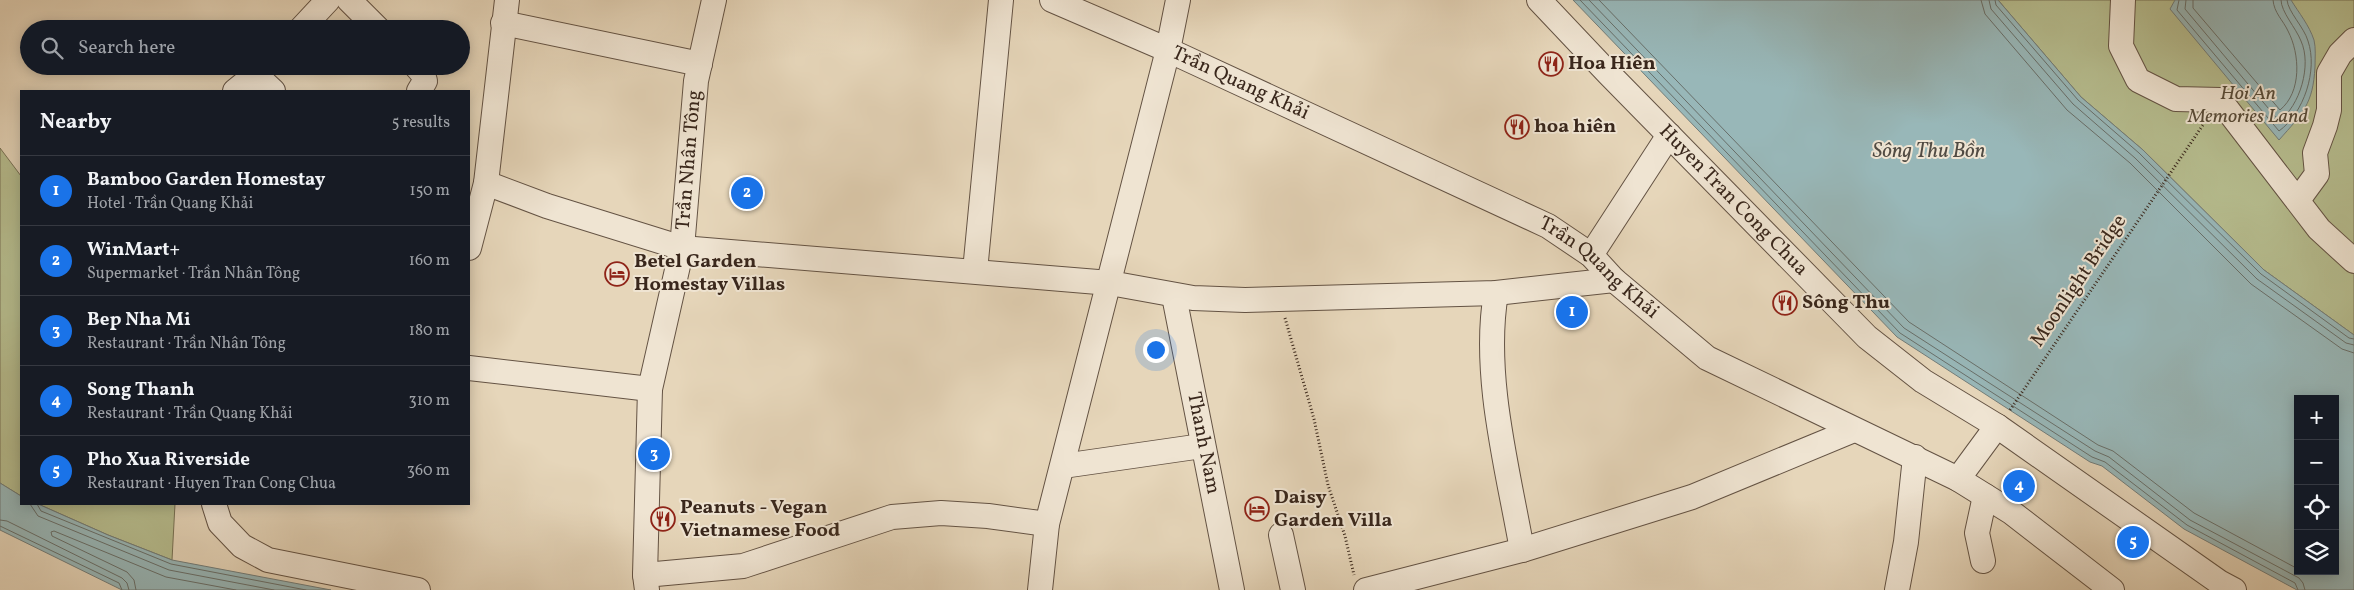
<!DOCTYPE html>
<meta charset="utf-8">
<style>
:root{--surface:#171b24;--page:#20242c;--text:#f1f3f6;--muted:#9ea1a6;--line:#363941;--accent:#1a73e8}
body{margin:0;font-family:Vollkorn,serif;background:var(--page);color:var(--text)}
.controls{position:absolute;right:15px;bottom:15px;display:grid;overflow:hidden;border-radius:0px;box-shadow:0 2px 12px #0003}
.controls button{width:45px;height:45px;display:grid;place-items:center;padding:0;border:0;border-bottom:1px solid var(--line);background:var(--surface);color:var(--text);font:25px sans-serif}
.you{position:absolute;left:1155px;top:349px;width:18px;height:18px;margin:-12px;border:4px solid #fff;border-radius:50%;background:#1a73e8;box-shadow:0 0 0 8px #1a73e833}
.badge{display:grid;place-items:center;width:32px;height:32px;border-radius:50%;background:var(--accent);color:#fff;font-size:16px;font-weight:700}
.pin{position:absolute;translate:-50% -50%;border:2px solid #fff;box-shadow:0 1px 5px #0006}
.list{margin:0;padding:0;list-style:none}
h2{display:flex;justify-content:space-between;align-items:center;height:65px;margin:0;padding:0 20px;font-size:21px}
h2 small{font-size:16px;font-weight:400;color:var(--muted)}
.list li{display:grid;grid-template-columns:32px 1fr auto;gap:15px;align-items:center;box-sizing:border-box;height:70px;padding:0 20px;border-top:1px solid var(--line)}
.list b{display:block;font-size:19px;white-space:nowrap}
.list p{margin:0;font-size:16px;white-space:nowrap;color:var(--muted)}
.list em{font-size:16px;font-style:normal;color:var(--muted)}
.icon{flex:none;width:28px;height:28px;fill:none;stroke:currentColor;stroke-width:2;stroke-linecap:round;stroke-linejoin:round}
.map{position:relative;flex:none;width:2354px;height:590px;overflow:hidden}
.search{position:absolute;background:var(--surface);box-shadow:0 2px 12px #0003;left:20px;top:20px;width:450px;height:55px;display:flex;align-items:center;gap:12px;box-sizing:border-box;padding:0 18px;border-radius:28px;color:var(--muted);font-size:19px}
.panel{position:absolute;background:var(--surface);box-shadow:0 2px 12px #0003;left:20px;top:90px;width:450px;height:415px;border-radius:0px}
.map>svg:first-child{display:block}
.green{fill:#b6bd8f;stroke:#787256}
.water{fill:#98b7b8;stroke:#727d7a;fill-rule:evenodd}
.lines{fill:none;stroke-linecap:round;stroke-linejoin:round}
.shore{stroke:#686f6a;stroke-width:1}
.minor-casing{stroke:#645344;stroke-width:26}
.path{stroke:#39271c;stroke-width:3;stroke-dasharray:1 2.5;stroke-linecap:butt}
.minor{stroke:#efe4d2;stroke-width:24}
.labels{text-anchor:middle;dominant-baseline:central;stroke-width:4;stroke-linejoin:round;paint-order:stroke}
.poi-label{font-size:20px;font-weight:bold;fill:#39271c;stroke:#efe4d2;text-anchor:start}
.street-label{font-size:20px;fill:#39271c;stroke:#efe4d2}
.park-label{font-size:20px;font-style:italic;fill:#584c39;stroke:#efe4d2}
.water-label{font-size:21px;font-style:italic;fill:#514b43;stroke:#efe4d2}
</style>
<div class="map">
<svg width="2354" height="590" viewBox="0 0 2354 590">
<rect width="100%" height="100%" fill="#e6d6ba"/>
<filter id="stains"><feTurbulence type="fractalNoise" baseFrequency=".004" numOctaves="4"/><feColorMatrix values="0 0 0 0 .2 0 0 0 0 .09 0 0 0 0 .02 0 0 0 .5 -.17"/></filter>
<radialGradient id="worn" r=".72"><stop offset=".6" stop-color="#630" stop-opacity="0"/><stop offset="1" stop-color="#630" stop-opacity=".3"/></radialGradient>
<!-- green -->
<g class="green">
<path d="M1998,0H2354V335L2264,270L2143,150L2081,97Z"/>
<path d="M0,148L21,176V496L0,483Z"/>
<path d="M38,504H175L172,560L108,535Z"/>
</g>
<!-- water -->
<g class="water">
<path d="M1573,0H1998L2081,97L2143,150L2264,270L2354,335V590H2297L2184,529L2102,466L2090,462L1897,337ZM2298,399H2335V571H2298Z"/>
<path d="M2175,0H2291C2299,13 2309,25 2314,40C2316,48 2315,58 2315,67C2313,104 2303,113 2279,140L2170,9Z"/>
<path d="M0,483L21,496V504H38L108,535L172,560L331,590H122L0,530Z"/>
</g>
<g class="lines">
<!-- shore -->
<g class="shore">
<path d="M1580,0L1900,333L2092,457L2105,462L2187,525L2295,583L2298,590"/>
<path d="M1589,0L1904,328L2095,451L2109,457L2190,520L2299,578L2303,583L2305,590"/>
<path d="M1599,0L1909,322L2098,445L2113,451L2194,513L2298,569"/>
<path d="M1981,0L1985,14L2067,110L2130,163L2251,284L2342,349L2354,353"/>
<path d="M1989,0L1991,9L2073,104L2135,158L2257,279L2346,343L2354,345"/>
<path d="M1995,0L1996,5L2078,100L2139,153L2261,274L2349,338L2354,339"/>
<path d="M2179,0L2177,10L2279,131C2304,113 2318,70 2308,41C2304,27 2288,12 2287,0"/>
<path d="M2186,0L2185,9L2279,121C2300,106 2312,65 2301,41C2296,28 2281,12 2281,0"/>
<path d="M2193,0V8L2280,110C2302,92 2300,54 2288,31C2283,20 2274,13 2273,0"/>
<path d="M30,504L38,516L169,570L274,590"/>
<path d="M37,504L41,511L171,564L306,590"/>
<path d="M0,520L7,521L122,578L127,583L129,590"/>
<path d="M0,526L119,583L122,590"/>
<path d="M136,590L134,580L127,572L52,536L51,532L54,531L166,577L236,590"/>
</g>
<!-- minor casing -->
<g class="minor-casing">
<g id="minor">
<path d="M349,0L378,29"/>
<path id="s1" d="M1052,0L1168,50L1548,226L1591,255L1614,280L1707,358L1958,479L2011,512L2112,590"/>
<path id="s2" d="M1539,0L1608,73L1867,337L1923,381L1997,426L2219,582L2234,590"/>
<path d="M2123,0L2121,46L2138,80L2176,99L2220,100L2319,229L2354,261"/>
<path d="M503,23L700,64"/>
<path d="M301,29L328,0"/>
<path d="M416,66L423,74L425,81L419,91"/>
<path d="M257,76L273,91"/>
<path d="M235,91L266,66"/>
<path d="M486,183L547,206L682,248L1110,283L1193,298L1245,300L1496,293L1614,280"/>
<path d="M2298,200L2317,174L2315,153L2325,126L2329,110V73L2340,54L2354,40"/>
<path d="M469,248L486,183L507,0"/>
<path d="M1591,255L1669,135"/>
<path d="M975,271L1001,0"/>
<path d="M1496,293C1482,375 1508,470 1522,550"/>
<path id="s3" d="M1174,296L1232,590"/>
<path d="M469,368L650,389"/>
<path d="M1063,466L1202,446"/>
<path d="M1958,479L1997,426"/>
<path d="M214,504L220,523L242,546L268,560L418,590"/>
<path d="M1281,535L1293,590"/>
<path d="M1983,561L1977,533L1985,496"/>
<path d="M645,575L743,566L892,517L941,513L988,516L1047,524"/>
<path id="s4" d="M647,590L645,575L650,389L682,248L696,81L714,0"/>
<path d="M1040,590L1047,524L1168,50L1178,0"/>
<path d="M1366,590L1522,550L1692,497L1854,430"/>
<path d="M1897,590L1906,542L1915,457"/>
</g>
</g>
<!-- path -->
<g class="path">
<path d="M1285,318L1314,419L1328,485L1345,536L1354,575"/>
<path d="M2010,410L2207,119"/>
</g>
<!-- minor -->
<use href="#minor" class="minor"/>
</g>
<!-- icons -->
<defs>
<g id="restaurant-ring" transform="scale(1.25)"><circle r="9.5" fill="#efe4d2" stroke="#8f2418" stroke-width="1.5"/><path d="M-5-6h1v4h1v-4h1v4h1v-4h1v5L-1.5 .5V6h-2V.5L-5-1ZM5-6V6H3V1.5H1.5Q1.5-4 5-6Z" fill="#8f2418"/></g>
<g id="hotel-ring" transform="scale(1.25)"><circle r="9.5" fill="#efe4d2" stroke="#8f2418" stroke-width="1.5"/><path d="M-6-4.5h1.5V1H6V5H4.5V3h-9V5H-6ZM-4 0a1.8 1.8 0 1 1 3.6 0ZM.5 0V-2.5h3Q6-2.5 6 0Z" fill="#8f2418"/></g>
</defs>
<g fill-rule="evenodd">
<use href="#restaurant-ring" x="1551" y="64"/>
<use href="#restaurant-ring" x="1517" y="127"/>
<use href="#hotel-ring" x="617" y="274"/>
<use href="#restaurant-ring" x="1785" y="303"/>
<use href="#hotel-ring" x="1257" y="509"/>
<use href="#restaurant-ring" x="663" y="519"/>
</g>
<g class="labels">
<!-- poi labels -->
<g class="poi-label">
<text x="1568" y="64">Hoa Hiên</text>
<text x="1534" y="127">hoa hiên</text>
<text x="634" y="262">Betel Garden<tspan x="634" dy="23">Homestay Villas</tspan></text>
<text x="1802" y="303">Sông Thu</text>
<text x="1274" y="498">Daisy<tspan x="1274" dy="23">Garden Villa</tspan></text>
<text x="680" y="508">Peanuts - Vegan<tspan x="680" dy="23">Vietnamese Food</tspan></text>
</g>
<!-- street labels -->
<g class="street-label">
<text stroke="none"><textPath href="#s1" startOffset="206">Trần Quang Khải</textPath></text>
<text stroke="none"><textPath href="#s4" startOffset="434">Trần Nhân Tông</textPath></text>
<text stroke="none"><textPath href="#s2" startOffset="279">Huyen Tran Cong Chua</textPath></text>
<text stroke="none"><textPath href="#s1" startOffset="611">Trần Quang Khải</textPath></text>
<text transform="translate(2079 281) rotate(-56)">Moonlight Bridge</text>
<text stroke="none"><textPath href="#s3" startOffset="150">Thanh Nam</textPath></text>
</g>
<!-- park labels -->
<g class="park-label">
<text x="2248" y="94">Hoi An<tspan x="2248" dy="23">Memories Land</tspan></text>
</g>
<!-- water labels -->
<g class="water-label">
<text x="1929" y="151">Sông Thu Bồn</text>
</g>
</g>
<rect width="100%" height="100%" filter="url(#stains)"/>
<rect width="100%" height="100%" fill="url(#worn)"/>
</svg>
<div class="controls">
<button>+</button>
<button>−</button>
<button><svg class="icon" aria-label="locate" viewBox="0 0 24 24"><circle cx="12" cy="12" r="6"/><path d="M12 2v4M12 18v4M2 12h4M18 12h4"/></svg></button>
<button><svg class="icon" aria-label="layers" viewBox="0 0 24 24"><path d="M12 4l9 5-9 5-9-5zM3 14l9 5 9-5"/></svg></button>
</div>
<div class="you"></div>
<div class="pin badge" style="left:1572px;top:312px">1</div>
<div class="pin badge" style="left:747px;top:193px">2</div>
<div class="pin badge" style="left:654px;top:454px">3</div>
<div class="pin badge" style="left:2019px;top:486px">4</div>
<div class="pin badge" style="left:2133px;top:542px">5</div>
<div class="search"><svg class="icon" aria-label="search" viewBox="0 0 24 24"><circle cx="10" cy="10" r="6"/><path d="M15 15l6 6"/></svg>Search here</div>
<section class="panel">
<h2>Nearby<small>5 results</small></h2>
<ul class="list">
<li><span class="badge">1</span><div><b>Bamboo Garden Homestay</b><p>Hotel · Trần Quang Khải</p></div><em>150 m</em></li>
<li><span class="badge">2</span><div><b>WinMart+</b><p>Supermarket · Trần Nhân Tông</p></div><em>160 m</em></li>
<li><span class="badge">3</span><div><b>Bep Nha Mi</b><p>Restaurant · Trần Nhân Tông</p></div><em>180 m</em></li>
<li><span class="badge">4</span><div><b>Song Thanh</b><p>Restaurant · Trần Quang Khải</p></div><em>310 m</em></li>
<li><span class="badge">5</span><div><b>Pho Xua Riverside</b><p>Restaurant · Huyen Tran Cong Chua</p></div><em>360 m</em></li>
</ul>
</section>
</div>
